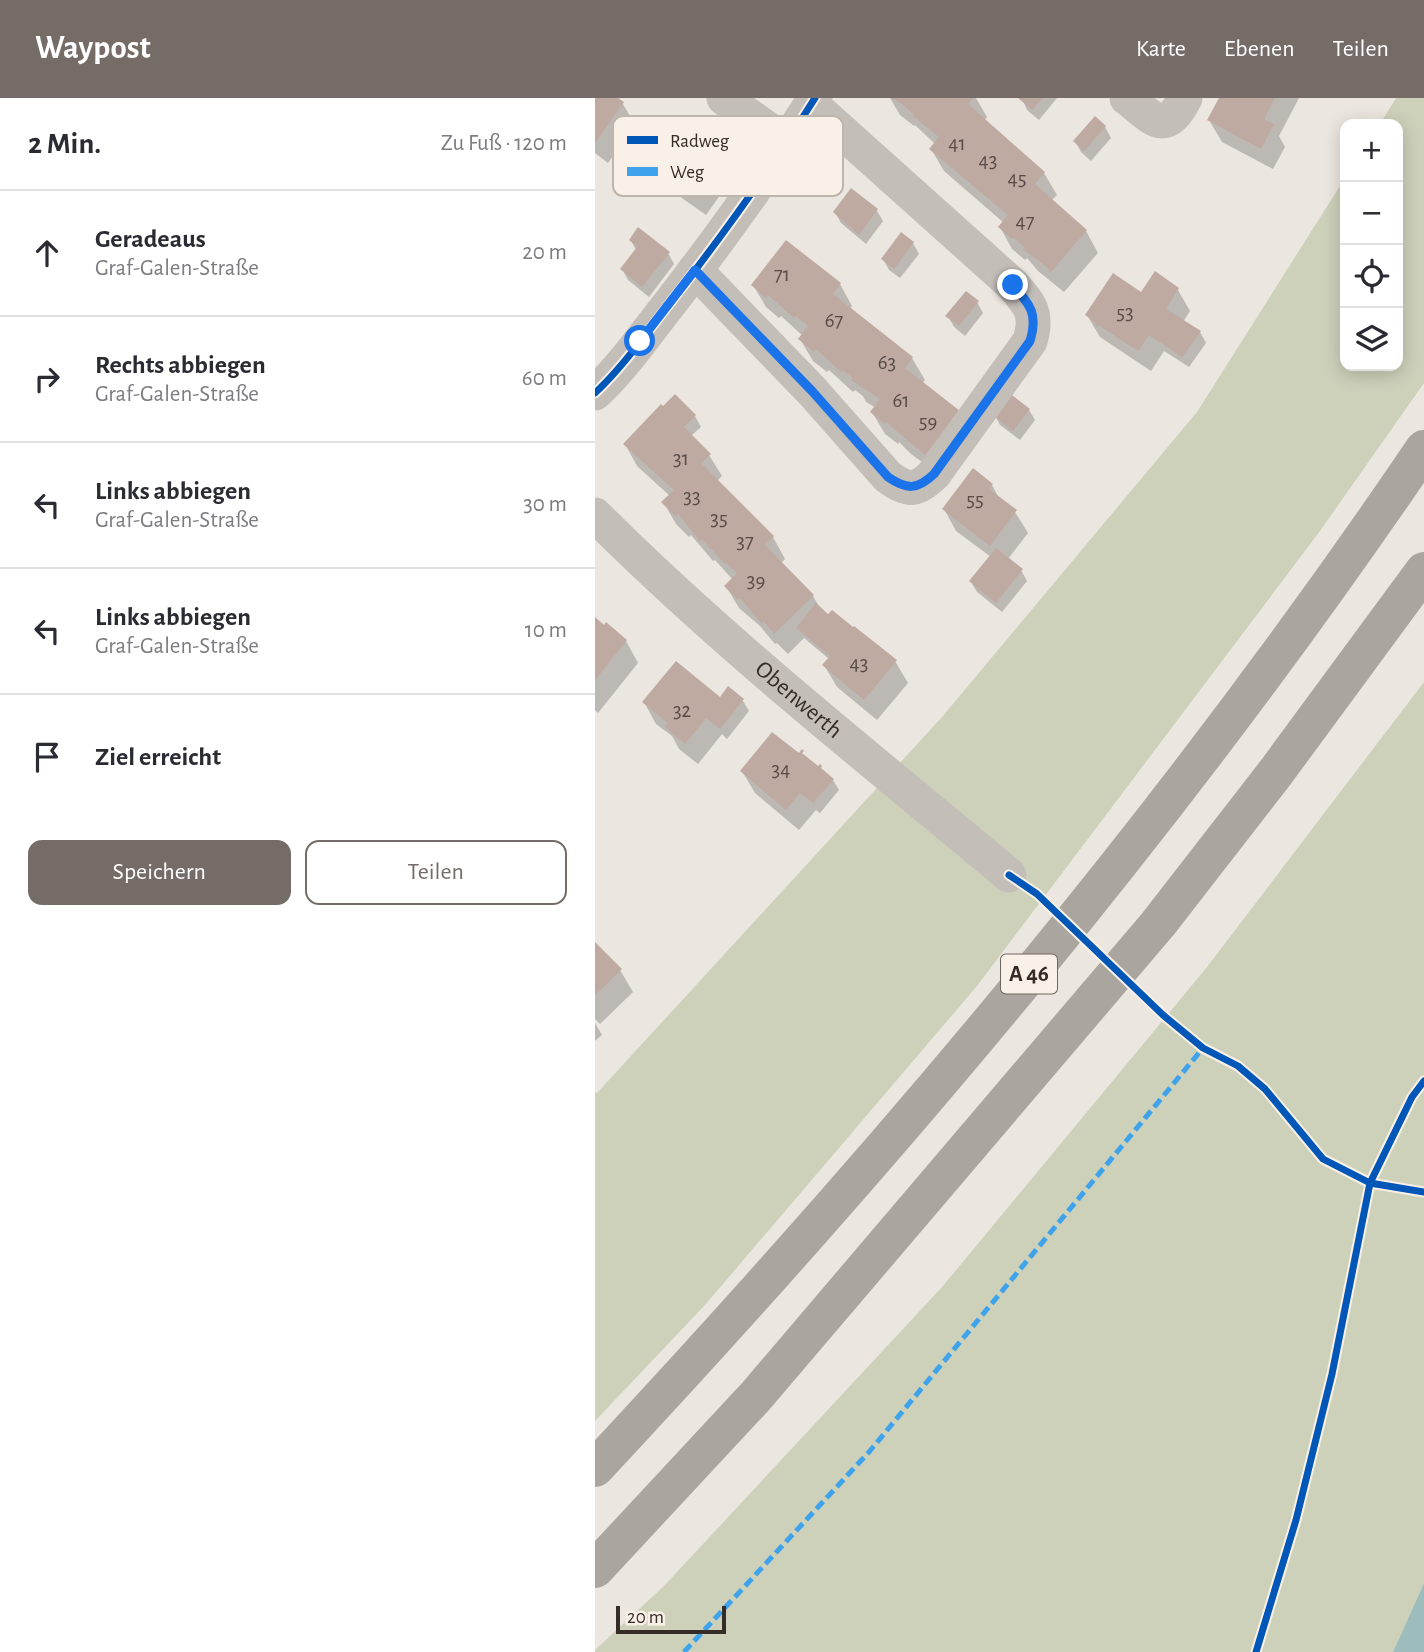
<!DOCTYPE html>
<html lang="de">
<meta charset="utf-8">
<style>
:root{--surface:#fff;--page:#f7f7f7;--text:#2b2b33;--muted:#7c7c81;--line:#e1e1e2;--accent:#756c68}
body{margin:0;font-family:"Alegreya Sans",sans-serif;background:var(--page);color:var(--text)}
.controls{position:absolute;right:21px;top:21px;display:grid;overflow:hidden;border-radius:14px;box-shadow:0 4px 18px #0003}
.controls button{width:63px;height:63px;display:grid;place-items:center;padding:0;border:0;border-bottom:2px solid var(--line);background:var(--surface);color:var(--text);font:35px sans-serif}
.scale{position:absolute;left:21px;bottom:18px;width:110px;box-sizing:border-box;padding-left:7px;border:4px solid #352b27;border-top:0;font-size:19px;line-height:24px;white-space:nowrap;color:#352b27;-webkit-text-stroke:5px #f9f0e7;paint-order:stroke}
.stop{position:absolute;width:21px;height:21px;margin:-16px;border:5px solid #1a73e8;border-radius:50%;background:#fff}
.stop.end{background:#1a73e8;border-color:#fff;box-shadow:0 2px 7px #0008}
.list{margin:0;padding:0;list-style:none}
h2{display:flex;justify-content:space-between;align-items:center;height:91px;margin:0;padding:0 28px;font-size:30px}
h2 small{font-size:23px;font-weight:400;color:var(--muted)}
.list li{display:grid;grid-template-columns:46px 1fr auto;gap:21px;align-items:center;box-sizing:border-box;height:126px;padding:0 28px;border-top:2px solid var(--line)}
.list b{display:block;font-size:26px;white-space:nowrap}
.list p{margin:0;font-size:23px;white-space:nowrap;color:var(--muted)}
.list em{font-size:23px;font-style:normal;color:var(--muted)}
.actions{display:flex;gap:14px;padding:21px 28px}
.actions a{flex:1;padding:16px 0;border:2px solid var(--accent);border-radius:14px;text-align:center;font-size:24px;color:var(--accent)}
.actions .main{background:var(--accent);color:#fff}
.icon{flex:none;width:38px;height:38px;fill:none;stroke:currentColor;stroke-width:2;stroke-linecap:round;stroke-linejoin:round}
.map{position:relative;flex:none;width:829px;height:1554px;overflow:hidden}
header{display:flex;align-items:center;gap:42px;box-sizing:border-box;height:98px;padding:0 35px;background:var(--accent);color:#fff}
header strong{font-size:33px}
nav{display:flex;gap:38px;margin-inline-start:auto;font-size:24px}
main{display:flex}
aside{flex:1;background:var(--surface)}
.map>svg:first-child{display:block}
.green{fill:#cdd1ba}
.water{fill:#9dbdbc}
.shadow{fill:#0003}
.building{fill:#bfaaa2}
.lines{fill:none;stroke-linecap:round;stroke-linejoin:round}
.minor{stroke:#c4beb9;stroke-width:35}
.highway{stroke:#aba59f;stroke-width:38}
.quiet{stroke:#3ea3eb;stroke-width:5;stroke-dasharray:10 5;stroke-linecap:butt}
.cycleway-casing{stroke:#f9f0e7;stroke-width:11}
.cycleway{stroke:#0057b8;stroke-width:7}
.route{stroke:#1a73e8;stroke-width:9}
.labels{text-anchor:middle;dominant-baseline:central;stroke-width:6;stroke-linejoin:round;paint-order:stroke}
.number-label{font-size:21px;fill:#584b46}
.shield{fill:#f9f0e7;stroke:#706661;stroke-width:2}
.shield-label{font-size:23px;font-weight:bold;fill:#352b27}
.street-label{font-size:24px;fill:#352b27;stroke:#f9f0e7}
.key{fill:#f9f0e7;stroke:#beb5ad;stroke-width:2}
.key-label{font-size:19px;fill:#352b27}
</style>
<header>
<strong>Waypost</strong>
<nav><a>Karte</a><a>Ebenen</a><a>Teilen</a></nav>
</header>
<main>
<aside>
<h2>2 Min.<small>Zu Fuß · 120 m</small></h2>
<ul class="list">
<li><svg class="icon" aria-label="ahead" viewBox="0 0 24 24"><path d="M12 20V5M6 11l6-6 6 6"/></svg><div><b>Geradeaus</b><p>Graf-Galen-Straße</p></div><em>20 m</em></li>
<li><svg class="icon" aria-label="right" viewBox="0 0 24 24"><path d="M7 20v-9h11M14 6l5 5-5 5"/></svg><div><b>Rechts abbiegen</b><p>Graf-Galen-Straße</p></div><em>60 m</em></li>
<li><svg class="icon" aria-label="left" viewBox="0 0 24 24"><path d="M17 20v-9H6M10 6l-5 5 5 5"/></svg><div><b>Links abbiegen</b><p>Graf-Galen-Straße</p></div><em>30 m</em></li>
<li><svg class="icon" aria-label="left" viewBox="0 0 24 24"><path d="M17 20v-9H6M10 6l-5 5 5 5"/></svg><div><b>Links abbiegen</b><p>Graf-Galen-Straße</p></div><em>10 m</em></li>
<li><svg class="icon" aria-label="arrive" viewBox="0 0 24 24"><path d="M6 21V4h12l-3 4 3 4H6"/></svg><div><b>Ziel erreicht</b></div></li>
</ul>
<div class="actions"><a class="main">Speichern</a><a>Teilen</a></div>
</aside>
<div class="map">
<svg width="829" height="1554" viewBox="0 0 829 1554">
<rect width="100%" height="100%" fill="#ece6e0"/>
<!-- green -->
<g class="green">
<path d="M801,0H829V285L725,433L382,888L110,1207L0,1323V994L2,995L347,619L602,314L750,80V268H803V26H785Z"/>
<path d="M829,584V1485L798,1554H0V1552L69,1488L347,1189L612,869Z"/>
</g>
<!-- water -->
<path class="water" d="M829,1485V1554H798Z"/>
<!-- shadow -->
<g class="shadow">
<path d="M0,0H20L28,6L40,27L13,65L0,55Z"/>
<path d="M295,0H381L392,19L389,23L449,75L462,97L456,103L491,133L503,155L469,194L443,173L432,160L430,162L417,151L405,129L409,125L349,73L336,51L340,46L320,27L319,28L305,17Z"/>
<path d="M427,0H462L444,22L432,12Z"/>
<path d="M626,0H704L684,38L690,49L678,71L627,44L614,22Z"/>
<path d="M500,20L510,29L516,40L496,63L486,54L480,43Z"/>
<path d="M44,58H126L138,79L111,117L57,79Z"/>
<path d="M256,93L282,113L288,123L271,146L246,125L240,114Z"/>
<path d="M36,142L73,155L79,166L54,199L33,182L27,171L41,152Z"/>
<path d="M318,145L324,156L305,180L294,172L288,161Z"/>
<path d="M245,186L257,208L255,211L317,260L330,282L327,285L363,314L344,376L316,356L304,344L303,346L290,336L277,314L281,310L271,304L268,298L260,292L258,294L234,272L232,274L218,263L205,241L208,238L186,218L184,220L171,209L158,187Z"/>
<path d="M583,192L595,213L588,224L605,234L611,245L594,269L569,253L556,273L505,239L492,217L547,196Z"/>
<path d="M382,204L388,215L370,238L359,229L353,218Z"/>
<path d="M434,312L440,322L425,342L405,327L399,316Z"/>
<path d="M100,318L106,329L96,338L114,357L127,378L122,383L178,439L190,461L186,465L218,498L226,512L300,563L313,585L282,622L242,589L229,567L234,561L209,540L193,556L182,545L180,546L165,528L144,510L131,488L138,482L120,462L118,463L96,437L94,439L81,426L69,405L75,398L42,368L30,346Z"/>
<path d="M397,387L405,402L420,414L433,435L413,461L426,472L432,483L407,514L382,494L376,484L396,459L361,433L349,411Z"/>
<path d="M0,521L31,543L43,565L3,615L0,612Z"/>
<path d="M134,591L148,603L154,613L132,641L127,636L103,666L84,651L77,638L61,626L49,604L126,602Z"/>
<path d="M147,673L238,682L244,692L225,715L221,712L204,732L160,695Z"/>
<path d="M0,846L25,872L38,894L5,926L0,921Z"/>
<path d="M0,925L7,937L0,943Z"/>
</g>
<!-- building -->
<g class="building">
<path d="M0,0H23L29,4L0,45Z"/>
<path d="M297,0H378L373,6L450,74L440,86L492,132L455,175L453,173L454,171L428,151L430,150L419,140L417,141L403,129L413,117L334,51L344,39L318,18L319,17L307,6Z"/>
<path d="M423,0H448L437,12Z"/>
<path d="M624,0H680L669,21L679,26L666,51L612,22Z"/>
<path d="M72,17L127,56L98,97L42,57Z"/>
<path d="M500,18L511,28L489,53L478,43Z"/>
<path d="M256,90L283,111L264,137L238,114Z"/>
<path d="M43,129L75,154L47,189L25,171L42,149L34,142Z"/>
<path d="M306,134L319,144L299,171L286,161Z"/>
<path d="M191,142L246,185L238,196L318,259L310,270L365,313L330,357L291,324L290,326L275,314L285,301L256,282L258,280L247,272L246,274L221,251L219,254L203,241L213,228L201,218L199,220L173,197L171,200L156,187Z"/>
<path d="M560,173L584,190L571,211L606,233L587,259L554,237L543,253L503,227V229L500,227L501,225L490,217L518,175L546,194Z"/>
<path d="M371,193L384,203L364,228L350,218Z"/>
<path d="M413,294L435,311L418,333L397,316Z"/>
<path d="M80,296L101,317L89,329L116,356L106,365L179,438L170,447L219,497L178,537V534L169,524L167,526L145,500L143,502L129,488L142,475L131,465L130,466L107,441L105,443L83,416L81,419L66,404L79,392L28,346L66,306L68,308Z"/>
<path d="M378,370L398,386L394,391L422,412L395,448L347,411Z"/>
<path d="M401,450L428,471L401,505L374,483Z"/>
<path d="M221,505L233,516L237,512L258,529L259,528L302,562L269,602L227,567L235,558L201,530Z"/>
<path d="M0,519L9,527L11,524L32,542L0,582Z"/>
<path d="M81,563L125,599L133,588L149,601L125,631L111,620L90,646L70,629L73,625L47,604Z"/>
<path d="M177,634L204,655L207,651L209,653L207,655L223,668L225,666L227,668L226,670L239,681L218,705L205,695L191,712L145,673Z"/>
<path d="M0,844L27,871L0,897Z"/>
</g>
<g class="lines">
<!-- minor -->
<g class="minor">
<path d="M129,0L191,44"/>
<path d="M532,0C559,21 570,39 590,0"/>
<path d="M100,172L217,293L293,379C313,393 321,394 339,376L435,243C443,216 436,208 418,187L216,6"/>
<path d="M0,295C27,270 49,238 72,209C124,142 175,72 220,0"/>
<path id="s1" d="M0,417C129,546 274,660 414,777"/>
</g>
<!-- highway -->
<g class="highway">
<path d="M0,1370C299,1050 583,714 829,351"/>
<path d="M0,1471L161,1298L563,826L681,674L829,473"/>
</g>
<!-- quiet -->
<path class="quiet" d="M89,1554L274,1354L608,950"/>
<!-- cycleway casing -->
<g class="cycleway-casing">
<g id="cycleway">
<path d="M0,295C27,270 49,238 72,209C124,142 175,72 220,0"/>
<path d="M414,777L442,796L568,917L608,950L643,968L670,991L728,1061L775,1085L829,1094"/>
<path d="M661,1554L701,1422L737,1276L775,1085L817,999L829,983"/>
</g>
</g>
<!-- cycleway -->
<use href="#cycleway" class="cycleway"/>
</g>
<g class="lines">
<!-- route -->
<path class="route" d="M45,243L100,172L217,293L293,379C312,392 322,392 339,376L435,243C443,216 436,208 418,187"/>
</g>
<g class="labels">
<!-- number labels -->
<g class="number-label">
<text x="362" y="45">41</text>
<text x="393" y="62">43</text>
<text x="422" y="80">45</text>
<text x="430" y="123">47</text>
<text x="187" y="176">71</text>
<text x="530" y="214">53</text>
<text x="239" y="222">67</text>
<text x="292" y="264">63</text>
<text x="306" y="302">61</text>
<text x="333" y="323">59</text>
<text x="86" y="360">31</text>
<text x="97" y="398">33</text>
<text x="380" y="401">55</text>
<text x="124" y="420">35</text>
<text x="150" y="443">37</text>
<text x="161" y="482">39</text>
<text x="264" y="565">43</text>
<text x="87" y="612">32</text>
<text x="186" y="671">34</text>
</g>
<!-- shield labels -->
<rect class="shield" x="406" y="856.5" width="56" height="39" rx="5"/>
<g class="shield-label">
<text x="434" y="876">A 46</text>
</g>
<!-- street labels -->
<g class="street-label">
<text stroke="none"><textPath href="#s1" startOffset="275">Obenwerth</textPath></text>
</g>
</g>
<!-- legend -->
<rect x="18" y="18" width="230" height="80" rx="10" class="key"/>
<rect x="32" y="38" width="31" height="8" fill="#0057b8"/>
<rect x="32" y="69" width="31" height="9" fill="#3ea3eb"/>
<g class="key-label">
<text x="75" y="49">Radweg</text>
<text x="75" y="80">Weg</text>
</g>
</svg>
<div class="controls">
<button>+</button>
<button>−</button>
<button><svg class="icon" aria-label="locate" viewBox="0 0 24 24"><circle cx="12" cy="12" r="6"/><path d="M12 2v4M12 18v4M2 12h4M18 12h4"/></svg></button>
<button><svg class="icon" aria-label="layers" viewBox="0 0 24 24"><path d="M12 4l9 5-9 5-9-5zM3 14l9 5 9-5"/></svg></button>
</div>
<div class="scale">20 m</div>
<div class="stop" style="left:45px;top:243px"></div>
<div class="stop end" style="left:418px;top:187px"></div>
</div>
</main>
